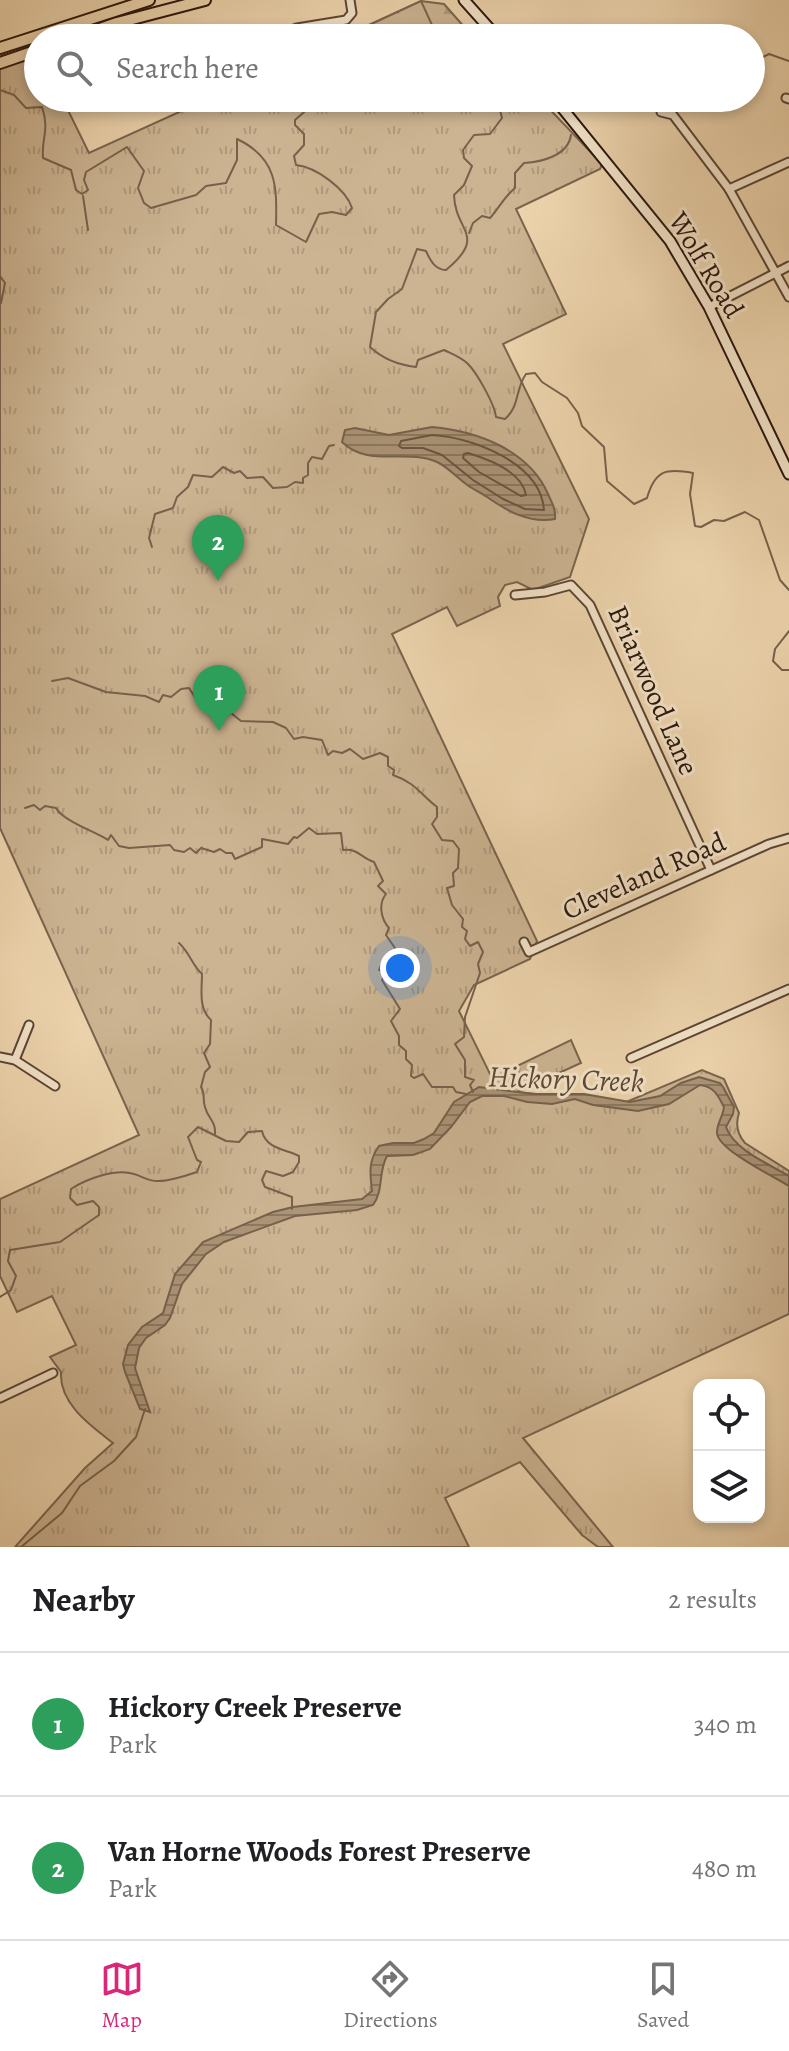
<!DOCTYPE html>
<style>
:root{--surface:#fff;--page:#f2f2f2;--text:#202124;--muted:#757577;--line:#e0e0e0;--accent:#db2777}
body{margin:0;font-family:Alegreya,serif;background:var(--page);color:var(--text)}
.controls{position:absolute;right:24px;bottom:24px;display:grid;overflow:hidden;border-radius:16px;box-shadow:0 4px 12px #0003}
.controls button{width:72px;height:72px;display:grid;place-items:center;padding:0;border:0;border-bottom:2px solid var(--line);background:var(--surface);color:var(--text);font:40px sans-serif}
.you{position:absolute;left:400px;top:968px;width:28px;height:28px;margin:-20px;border:6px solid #fff;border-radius:50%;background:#1a73e8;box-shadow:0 0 0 12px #1a73e833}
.badge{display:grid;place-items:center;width:52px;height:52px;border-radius:50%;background:var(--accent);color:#fff;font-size:26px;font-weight:700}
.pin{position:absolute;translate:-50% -66px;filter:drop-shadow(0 2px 4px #0008)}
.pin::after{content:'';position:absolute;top:42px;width:28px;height:24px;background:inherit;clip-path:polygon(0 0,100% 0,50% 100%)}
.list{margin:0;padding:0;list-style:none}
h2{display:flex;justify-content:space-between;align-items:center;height:104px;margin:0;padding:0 32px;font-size:34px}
h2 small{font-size:26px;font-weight:400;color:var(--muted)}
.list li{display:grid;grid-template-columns:52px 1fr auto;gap:24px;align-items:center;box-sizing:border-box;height:144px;padding:0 32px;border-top:2px solid var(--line)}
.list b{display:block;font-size:30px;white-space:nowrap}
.list p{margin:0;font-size:26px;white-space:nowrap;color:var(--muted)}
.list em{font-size:26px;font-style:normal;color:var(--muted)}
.icon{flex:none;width:44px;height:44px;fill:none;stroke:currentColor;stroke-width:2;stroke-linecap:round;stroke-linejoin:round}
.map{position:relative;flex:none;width:789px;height:1547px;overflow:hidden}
.search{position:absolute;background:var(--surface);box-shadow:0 4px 12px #0003;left:24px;right:24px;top:24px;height:88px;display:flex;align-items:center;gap:20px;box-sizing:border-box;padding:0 28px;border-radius:44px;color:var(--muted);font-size:30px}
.sheet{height:392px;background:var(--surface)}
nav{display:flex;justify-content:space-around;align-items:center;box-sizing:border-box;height:112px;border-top:2px solid var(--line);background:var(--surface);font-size:22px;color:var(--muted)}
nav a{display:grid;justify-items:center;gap:4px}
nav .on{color:var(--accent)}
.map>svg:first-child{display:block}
.forest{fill:url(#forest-firs);stroke:#7a644e;stroke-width:2}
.park{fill:url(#park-tufts);stroke:#7a644e;stroke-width:2}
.water{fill:url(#water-rules);stroke:#77614c;stroke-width:2}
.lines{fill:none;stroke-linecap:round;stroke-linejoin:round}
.shore{stroke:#6a5441;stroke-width:2}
.stream{stroke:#77614c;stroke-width:2}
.minor-casing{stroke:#5a4534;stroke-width:11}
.secondary-casing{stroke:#28150b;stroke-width:13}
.primary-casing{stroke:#28150b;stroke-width:14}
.minor{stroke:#f4e4ca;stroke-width:7}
.secondary{stroke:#f4e4ca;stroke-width:9}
.primary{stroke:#eed5ae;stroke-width:10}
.labels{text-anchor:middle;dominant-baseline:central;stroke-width:6;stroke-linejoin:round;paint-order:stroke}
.street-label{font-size:28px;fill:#28150b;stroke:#f4e4ca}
.water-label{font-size:30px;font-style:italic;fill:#5c4836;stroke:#f4e4ca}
</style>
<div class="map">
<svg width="789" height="1547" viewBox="0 0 789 1547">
<defs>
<pattern id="forest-firs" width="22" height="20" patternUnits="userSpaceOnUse" patternTransform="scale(2)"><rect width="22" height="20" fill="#ccb492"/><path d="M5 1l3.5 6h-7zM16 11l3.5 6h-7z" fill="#af9a7d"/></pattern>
<pattern id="park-tufts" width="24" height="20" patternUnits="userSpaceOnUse" patternTransform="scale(2)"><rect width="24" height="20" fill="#ccb492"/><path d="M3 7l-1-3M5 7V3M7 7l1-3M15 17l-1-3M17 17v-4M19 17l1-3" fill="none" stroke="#af9a7d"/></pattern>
<pattern id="water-rules" width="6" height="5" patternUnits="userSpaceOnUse" patternTransform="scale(2)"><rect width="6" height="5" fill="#ab9477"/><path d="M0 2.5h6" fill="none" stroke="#8b7860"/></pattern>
</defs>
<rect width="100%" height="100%" fill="#eed5ae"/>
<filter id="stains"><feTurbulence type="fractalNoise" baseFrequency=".0025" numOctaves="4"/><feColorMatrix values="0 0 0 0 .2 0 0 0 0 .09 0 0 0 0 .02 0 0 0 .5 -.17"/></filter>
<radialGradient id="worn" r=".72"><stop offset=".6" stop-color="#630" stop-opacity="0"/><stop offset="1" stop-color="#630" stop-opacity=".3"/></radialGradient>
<!-- forest -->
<path class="forest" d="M421,1L444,4L474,38H341Z"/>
<!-- park -->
<g class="park">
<path d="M421,1L438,38H341Z"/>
<path d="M38,56V98H62L89,153L210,98H539L602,164L600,169L516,209L566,314L503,344L589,519L570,577L533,590L517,582L505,585L498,597L500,606L457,626L447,607L392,634L537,941L530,959L474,985L459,1011L492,1078L571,1040L581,1063L517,1092L624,1103L702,1070L724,1079L739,1113C735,1125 737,1134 745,1143L789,1171V1314L523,1438L613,1547H598L582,1535L520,1462L445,1498L469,1547H15L85,1468L113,1443C91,1426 59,1404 61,1372L50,1357L76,1345L52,1296L17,1312L0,1276V1199L139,1135L0,828V68Z"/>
</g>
<!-- water -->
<g class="water">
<path d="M432,427C477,431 529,450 548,494C552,503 556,509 555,519C530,524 507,511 487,497C480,492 472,489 466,484C456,477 448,467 437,462C407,448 368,468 342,442L345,430L355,428L389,435Z"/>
<path d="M699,1077L720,1083L723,1087L734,1107L733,1114L726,1127C734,1150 769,1164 789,1176V1186C775,1177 716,1149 717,1132C717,1124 723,1116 724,1107C718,1096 715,1087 700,1085L669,1104L638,1111L593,1105L575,1099L552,1104L527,1102L504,1096H482L470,1102L451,1127L430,1149L413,1155L387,1156C378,1172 384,1190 373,1205L357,1210L295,1216L224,1242L206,1254L182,1284L170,1318L165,1325L146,1338L139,1348L135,1368L150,1412L140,1409L125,1372L123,1364L128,1345L142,1327L163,1313L175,1274L203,1242L273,1212L293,1207L362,1199L372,1191C370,1174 368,1161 379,1146L393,1143H414L424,1139L434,1133L454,1102L479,1087L533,1094H584L630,1102L660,1096L681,1083Z"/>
</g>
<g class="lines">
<!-- shore -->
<g class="shore">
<path d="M432,435C472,437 541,463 544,510L525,509L503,499L473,480L442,455L423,448H402L399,446L401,441Z"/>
<path d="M468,453C488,459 522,472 526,495L521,496L479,472L463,458L464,454Z"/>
</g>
<!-- stream -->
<g class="stream">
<path d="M566,38L594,25L608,35L606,38"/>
<path d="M751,51L755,61L769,54L789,61"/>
<path d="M0,90L14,95L26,108L42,107C50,130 41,139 43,158L71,170L76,190L82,194L88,190L84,180L86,172L127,147L144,171L138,188L144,203L151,208L196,195L206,186L226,183L237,160V139C277,158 277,186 276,225L306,242L319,214L332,212L346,215L352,208C346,189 316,167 296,165L294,156L304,145V134L295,125V120L320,98"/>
<path d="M497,98L502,118L490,134L474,135L463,150L464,158L472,166L464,185L454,195C455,232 488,235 446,270C435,270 430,260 426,251L417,249L402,289L388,299L376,312L370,347C383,359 398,365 416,367L418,360L444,350C452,354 461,357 468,364C477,373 495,405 496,417L505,419C520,406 515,389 526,374L535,373L542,382L567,398L578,413L582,426L604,447L607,481L634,504L647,498C655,470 666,468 693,473L690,494L695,526L701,527L714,520L724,521L745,512L759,520L780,580L789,590"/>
<path d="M574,98V102"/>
<path d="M83,196L88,230"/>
<path d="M469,233L473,223L482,216L490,218C499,208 504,197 515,188V173L524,163C541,162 568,156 571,135"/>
<path d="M0,276L5,283L1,303"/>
<path d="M152,547L149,538L155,514L173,508L177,497L188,487L193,475L212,477L223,467L234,473L240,471L247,478L263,477L273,488L287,487L295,482L303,483V478L308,475V463L312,457L322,459L329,446L334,445"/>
<path d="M789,631L775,649L773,661L782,670H789"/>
<path d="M52,681L68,678L106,692L145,696L159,702L163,695L171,697L181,689L189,688L198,702L204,701L223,709"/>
<path d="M231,713L241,721L273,722L286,728L294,739L303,737L322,740L328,755L333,751L342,753L350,749L363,759L380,753L388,757V766L394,770L393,775C416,783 420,794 437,807V817L432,824L442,840L453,841L459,849L458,868L453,873L454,886L447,888L452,905L463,919L462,927L467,931L465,939L470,946L478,942L483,952L478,964L480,973L465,1017L464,1037L455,1044L465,1060V1077L474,1080L470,1085L473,1092"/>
<path d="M25,808L34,805L40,810L45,806L56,808C63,821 96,832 108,840L111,835L119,846L129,848L170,845L174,850L184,852L190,848L196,853L201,848L214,852L220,849L226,853H232L235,859L262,847V839L288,844L294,837L297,838L309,828L317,834L341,833L343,850C358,848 361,858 374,862L383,881L378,886L386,894C378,904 381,919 389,928L386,935L397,951L381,965L379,970L387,972L382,980L400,1009L391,1021L399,1036V1045L406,1051V1059L412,1065L411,1076L414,1078L423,1074L432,1087H453L456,1092L466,1094"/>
<path d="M179,943C190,953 192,965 202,974C202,990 198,1008 211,1020L210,1044L204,1053L210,1067L205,1072L201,1087C206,1095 202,1099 205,1107C208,1119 216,1121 215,1134"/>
<path d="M0,1297L11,1290L16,1276L8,1261L10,1250L60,1242L99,1215V1207L93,1201L77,1205L70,1198L71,1189C86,1179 116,1168 134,1174C142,1176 149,1182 159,1181C170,1181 185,1176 197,1172L201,1162L197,1160L188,1137L198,1127L226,1141L239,1142L248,1132L262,1131C266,1149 285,1149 299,1156V1162L293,1172L283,1176L266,1171L262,1180L265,1187L292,1197V1209"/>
<path d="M21,1547L62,1513L80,1486L114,1461L136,1437L145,1409"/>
</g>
<!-- minor casing -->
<g class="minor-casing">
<g id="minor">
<path d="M271,38L297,28L346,20L352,13L350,0"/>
<path d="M786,98L789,99"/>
<path d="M661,112L673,115L729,189L789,297"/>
<path d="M729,189L789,162"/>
<path d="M709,307L789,266"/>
<path d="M515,595L545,592L571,585L590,605L711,870"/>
<path d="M524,942L529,952L769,844L789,838"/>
<path d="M0,1057L15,1060L55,1086"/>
<path d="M631,1058L789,989"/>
<path d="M15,1060L29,1025"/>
<path d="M0,1398L53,1373"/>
</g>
</g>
<!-- secondary casing -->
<g class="secondary-casing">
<g id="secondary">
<path d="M464,0L498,38"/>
<path d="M554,98L670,241L709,307L789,474"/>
</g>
</g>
<!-- primary casing -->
<g class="primary-casing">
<g id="primary">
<path d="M74,38L117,23L205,0"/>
<path d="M0,48L149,0"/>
<path d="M0,63L38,50"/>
</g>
</g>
<!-- minor -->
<use href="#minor" class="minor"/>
<!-- secondary -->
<use href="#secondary" class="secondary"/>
<!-- primary -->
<use href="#primary" class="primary"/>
</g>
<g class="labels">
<!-- street labels -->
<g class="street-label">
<text transform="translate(706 265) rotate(59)">Wolf Road</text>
<text transform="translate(653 690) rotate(66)">Briarwood Lane</text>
<text transform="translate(644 876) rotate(-24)">Cleveland Road</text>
</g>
<!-- water labels -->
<g class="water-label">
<text transform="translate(566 1079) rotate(2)">Hickory Creek</text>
</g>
</g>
<rect width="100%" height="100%" filter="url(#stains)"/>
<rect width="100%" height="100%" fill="url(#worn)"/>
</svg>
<div class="controls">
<button><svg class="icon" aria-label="locate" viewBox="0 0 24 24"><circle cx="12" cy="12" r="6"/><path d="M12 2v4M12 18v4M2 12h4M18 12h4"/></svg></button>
<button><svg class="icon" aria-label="layers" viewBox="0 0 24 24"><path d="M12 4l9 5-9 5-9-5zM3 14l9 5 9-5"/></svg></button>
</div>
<div class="you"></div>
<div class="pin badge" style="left:219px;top:731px;background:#2e9e5b">1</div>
<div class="pin badge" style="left:218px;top:581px;background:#2e9e5b">2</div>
<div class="search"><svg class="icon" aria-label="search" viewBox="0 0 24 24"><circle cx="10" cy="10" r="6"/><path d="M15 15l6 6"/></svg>Search here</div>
</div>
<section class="sheet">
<h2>Nearby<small>2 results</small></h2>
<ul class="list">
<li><span class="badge" style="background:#2e9e5b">1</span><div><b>Hickory Creek Preserve</b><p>Park</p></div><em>340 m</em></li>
<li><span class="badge" style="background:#2e9e5b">2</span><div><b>Van Horne Woods Forest Preserve</b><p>Park</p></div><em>480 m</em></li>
</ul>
</section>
<nav>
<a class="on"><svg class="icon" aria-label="map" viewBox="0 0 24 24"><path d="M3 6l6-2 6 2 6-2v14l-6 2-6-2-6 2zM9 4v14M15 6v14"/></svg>Map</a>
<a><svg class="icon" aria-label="directions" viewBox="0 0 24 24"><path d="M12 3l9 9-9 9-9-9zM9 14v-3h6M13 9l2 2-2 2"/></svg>Directions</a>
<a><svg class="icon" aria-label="saved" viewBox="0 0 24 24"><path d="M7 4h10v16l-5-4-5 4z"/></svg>Saved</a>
</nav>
